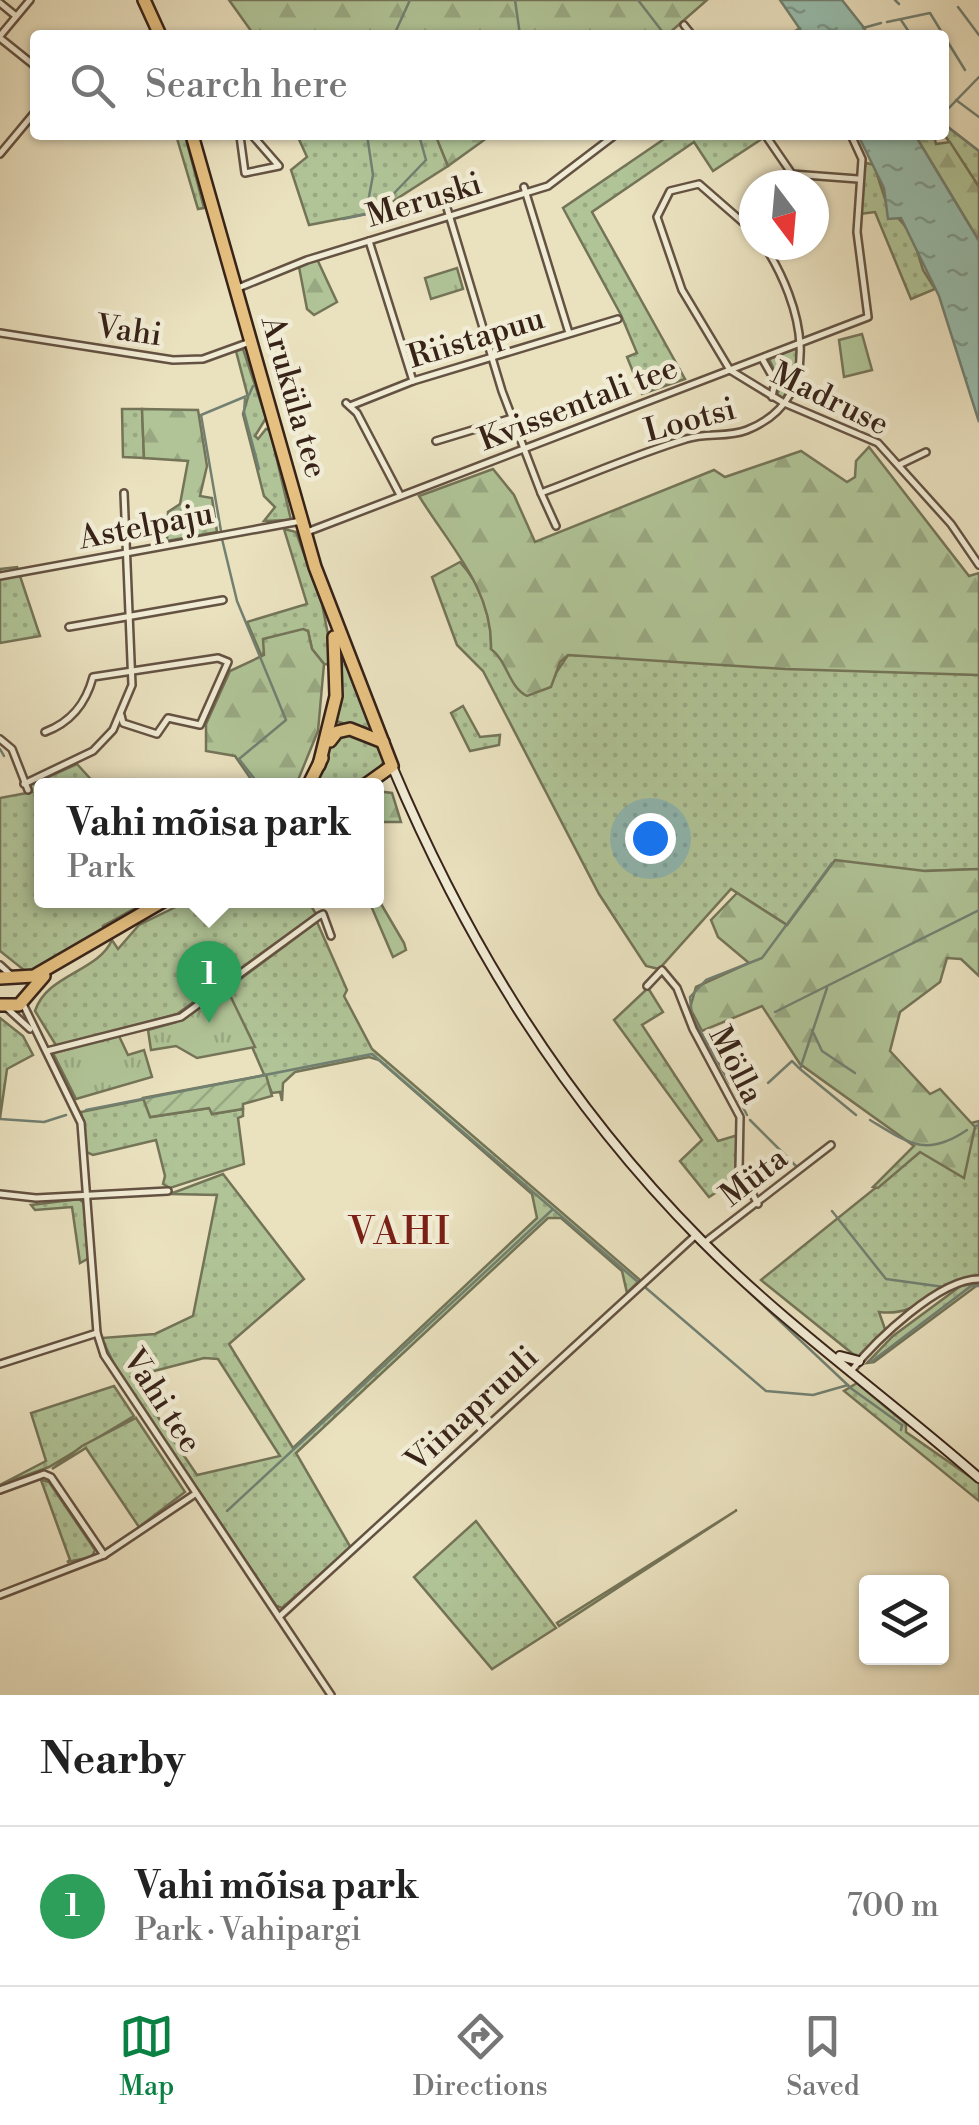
<!DOCTYPE html>
<meta charset="utf-8">
<style>
:root{--surface:#fff;--page:#f2f2f2;--text:#222;--muted:#767676;--line:#e0e0e0;--accent:#0b8043}
body{margin:0;font-family:"Libre Bodoni",serif;background:var(--page);color:var(--text)}
.controls{position:absolute;right:30px;bottom:30px;display:grid;overflow:hidden;border-radius:10px;box-shadow:0 2px 8px #0004}
.controls button{width:90px;height:90px;display:grid;place-items:center;padding:0;border:0;border-bottom:2px solid var(--line);background:var(--surface);color:var(--text);font:50px sans-serif}
.compass{position:absolute;left:739px;top:170px;width:90px;height:90px;border-radius:50%;background:var(--surface);box-shadow:0 2px 8px #0004;rotate:164deg}
.you{position:absolute;left:650px;top:838px;width:35px;height:35px;margin:-25px;border:8px solid #fff;border-radius:50%;background:#1a73e8;box-shadow:0 0 0 15px #1a73e833}
.badge{display:grid;place-items:center;width:65px;height:65px;border-radius:50%;background:var(--accent);color:#fff;font-size:32px;font-weight:700}
.pin{position:absolute;translate:-50% -82px;filter:drop-shadow(0 2px 5px #0008)}
.pin::after{content:'';position:absolute;top:52px;width:35px;height:30px;background:inherit;clip-path:polygon(0 0,100% 0,50% 100%)}
.popup{position:absolute;left:34px;top:778px;width:350px;height:130px;box-sizing:border-box;display:grid;place-content:center;border-radius:10px;background:var(--surface);filter:drop-shadow(0 2px 8px #0005);font-size:32px;white-space:nowrap;color:var(--muted)}
.popup b{font-size:38px;color:var(--text)}
.popup::after{content:'';position:absolute;left:50%;top:100%;margin-left:-20px;border:20px solid transparent;border-top-color:var(--surface)}
.list{margin:0;padding:0;list-style:none}
h2{display:flex;justify-content:space-between;align-items:center;height:130px;margin:0;padding:0 40px;font-size:42px}
h2 small{font-size:32px;font-weight:400;color:var(--muted)}
.list li{display:grid;grid-template-columns:65px 1fr auto;gap:30px;align-items:center;box-sizing:border-box;height:160px;padding:0 40px;border-top:2px solid var(--line)}
.list b{display:block;font-size:38px;white-space:nowrap}
.list p{margin:0;font-size:32px;white-space:nowrap;color:var(--muted)}
.list em{font-size:32px;font-style:normal;color:var(--muted)}
.icon{flex:none;width:55px;height:55px;fill:none;stroke:currentColor;stroke-width:2;stroke-linecap:round;stroke-linejoin:round}
.map{position:relative;flex:none;width:979px;height:1695px;overflow:hidden}
.search{position:absolute;background:var(--surface);box-shadow:0 2px 8px #0004;left:30px;right:30px;top:30px;height:110px;display:flex;align-items:center;gap:25px;box-sizing:border-box;padding:0 35px;border-radius:10px;color:var(--muted);font-size:38px}
.sheet{height:290px;background:var(--surface)}
nav{display:flex;justify-content:space-around;align-items:center;box-sizing:border-box;height:140px;border-top:2px solid var(--line);background:var(--surface);font-size:28px;color:var(--muted)}
nav a{display:grid;justify-items:center;gap:5px}
nav .on{color:var(--accent)}
.map>svg:first-child{display:block}
.grass{fill:url(#grass-dots);stroke:#747458;stroke-width:2.5;fill-rule:evenodd}
.forest{fill:url(#forest-firs);stroke:#747458;stroke-width:2.5}
.park{fill:url(#park-tufts);stroke:#747458;stroke-width:2.5}
.garden{fill:url(#garden-furrows);stroke:#747458;stroke-width:2.5}
.pitch{fill:#b0c497;stroke:#747458;stroke-width:2.5}
.water{fill:url(#water-ripples);stroke:#728072;stroke-width:2.5}
.lines{fill:none;stroke-linecap:round;stroke-linejoin:round}
.stream{stroke:#728072;stroke-width:2.5}
.minor-casing{stroke:#645242;stroke-width:10}
.secondary-casing{stroke:#382319;stroke-width:12}
.trunk-casing{stroke:#382319;stroke-width:16}
.minor{stroke:#f1ecd5;stroke-width:5}
.secondary{stroke:#f1ecd5;stroke-width:8}
.trunk{stroke:#e5c080;stroke-width:11}
.labels{text-anchor:middle;dominant-baseline:central;stroke-width:9;stroke-linejoin:round;paint-order:stroke}
.street-label{font-size:32px;fill:#382319;stroke:#f1ecd5}
.quarter-label{font-size:38px;letter-spacing:2.5px;fill:#7a1f14;stroke:#f1ecd5}
</style>
<div class="map">
<svg width="979" height="1695" viewBox="0 0 979 1695">
<defs>
<pattern id="grass-dots" width="8" height="8" patternUnits="userSpaceOnUse" patternTransform="scale(2.5)"><rect width="8" height="8" fill="#b0c497"/><path d="M2 2h.1M6 6h.1" fill="none" stroke="#98a882" stroke-width="1.8" stroke-linecap="round"/></pattern>
<pattern id="forest-firs" width="22" height="20" patternUnits="userSpaceOnUse" patternTransform="scale(2.5)"><rect width="22" height="20" fill="#b0c497"/><path d="M5 1l3.5 6h-7zM16 11l3.5 6h-7z" fill="#98a882"/></pattern>
<pattern id="park-tufts" width="24" height="20" patternUnits="userSpaceOnUse" patternTransform="scale(2.5)"><rect width="24" height="20" fill="#b0c497"/><path d="M3 7l-1-3M5 7V3M7 7l1-3M15 17l-1-3M17 17v-4M19 17l1-3" fill="none" stroke="#98a882"/></pattern>
<pattern id="garden-furrows" width="10" height="10" patternUnits="userSpaceOnUse" patternTransform="scale(2.5)"><rect width="10" height="10" fill="#b0c497"/><path d="M-1 1l2-2M0 10L10 0M9 11l2-2" fill="none" stroke="#98a882"/></pattern>
<pattern id="water-ripples" width="26" height="14" patternUnits="userSpaceOnUse" patternTransform="scale(2.5)"><rect width="26" height="14" fill="#98beae"/><path d="M2 4q2-2 4 0t4 0M15 11q2-2 4 0t4 0" fill="none" stroke="#7d9a8d"/></pattern>
</defs>
<rect width="100%" height="100%" fill="#eae1bf"/>
<filter id="stains"><feTurbulence type="fractalNoise" baseFrequency=".002" numOctaves="4"/><feColorMatrix values="0 0 0 0 .2 0 0 0 0 .09 0 0 0 0 .02 0 0 0 .5 -.17"/></filter>
<radialGradient id="worn" r=".72"><stop offset=".6" stop-color="#630" stop-opacity="0"/><stop offset="1" stop-color="#630" stop-opacity=".3"/></radialGradient>
<!-- grass -->
<g class="grass">
<path d="M944,124L979,151V187L944,134Z"/>
<path d="M176,135H185L204,208L198,209Z"/>
<path d="M297,135H427L437,138L448,166L376,212L309,225L291,170L307,157Z"/>
<path d="M670,135H768L713,171L694,142L592,212L685,379L642,394L627,357L637,353L621,315L563,208Z"/>
<path d="M863,162L874,165L887,205L912,234L923,270L935,289L911,299L875,212L859,214Z"/>
<path d="M797,348L796,376L783,398L777,395L781,384L769,359Z"/>
<path d="M243,349L266,418L255,436L258,439L266,429L270,430L291,520L264,521L275,507L264,496L243,414L248,397L236,351Z"/>
<path d="M122,409H142L144,458L123,457Z"/>
<path d="M284,529L296,532L322,604L334,665L324,664L312,649L308,631L265,649L262,657L247,622L307,604Z"/>
<path d="M460,562C483,588 492,615 491,649L556,673L568,655H587L979,675V869L925,871L787,925L731,889L659,969L646,966L599,894L483,671L457,645L432,577Z"/>
<path d="M17,567L40,636L0,643V569Z"/>
<path d="M342,658L346,663L373,733L336,721Z"/>
<path d="M463,706L480,737L500,735L499,745L470,751L451,713Z"/>
<path d="M349,732L379,745L385,758C373,790 341,785 312,786L332,741Z"/>
<path d="M77,764L96,785L41,786V900L148,901L103,926L106,932L29,974L0,951V798L32,792L30,785Z"/>
<path d="M188,901H308L316,914L177,1014L57,1047L35,1011C47,974 98,972 112,940L118,949L139,925Z"/>
<path d="M317,922L347,990L344,996L372,1049L640,1280L627,1293L622,1271L561,1218H548L296,1453L351,1548L282,1608L272,1604L108,1357L101,1338L155,1334L193,1316L217,1195L170,1194L223,1174L304,1279L229,1344L293,1448L537,1218L532,1194L379,1060L369,1057L295,1072L283,1083L282,1101L280,1092L272,1093L227,989ZM204,1358L218,1359L280,1456L197,1475L131,1377Z"/>
<path d="M648,988L663,1012L642,1025L718,1141L738,1135L736,1164L744,1188L720,1190L709,1197L680,1161L702,1140L614,1020Z"/>
<path d="M0,1018L23,1036L33,1055L7,1069L0,1118Z"/>
<path d="M145,1099L151,1117L210,1108L212,1114L243,1109V1116L238,1118L244,1164L170,1188L163,1184L165,1176L156,1140L93,1155L86,1152L81,1112Z"/>
<path d="M979,1121V1277C936,1279 923,1318 879,1312L886,1332L858,1358L761,1280L920,1152L975,1128L971,1123Z"/>
<path d="M79,1199L84,1203L89,1258L80,1263L72,1207L35,1210L31,1205Z"/>
<path d="M979,1284L874,1362L867,1363L893,1336L962,1285Z"/>
<path d="M857,1383L906,1424V1432L979,1483V1501L844,1391Z"/>
<path d="M114,1386L134,1416L49,1467L0,1485L46,1461L31,1413Z"/>
<path d="M136,1418L185,1492L139,1527L86,1448L52,1469L82,1446Z"/>
<path d="M41,1480L49,1482L95,1550L92,1557L67,1562L70,1560Z"/>
<path d="M476,1521L556,1628L492,1669L414,1577Z"/>
</g>
<!-- forest -->
<g class="forest">
<path d="M229,0H707L667,35H254Z"/>
<path d="M427,135H491L448,166L437,139Z"/>
<path d="M915,135H943L934,136L936,144L950,142L979,187V241Z"/>
<path d="M317,259L337,302L314,315L307,309L299,267Z"/>
<path d="M142,409L198,410L207,466L200,496L212,498L217,532L167,541L168,512L180,504L188,461L144,458Z"/>
<path d="M869,447L969,576L979,573V675L785,669L568,655L560,662L551,687L527,696C508,686 508,662 491,649C493,589 449,545 419,496L493,469L514,495L535,542L714,470L725,477L801,451L847,482L855,477L856,461Z"/>
<path d="M303,629L308,631L312,649L324,664L318,731L296,785H255L235,756L206,751V724L230,671L264,655L263,639Z"/>
<path d="M376,791L392,793L401,822H377Z"/>
<path d="M835,860L925,871L979,869V976L961,959L947,958L940,982L900,1012L890,1051L930,1094L940,1089L975,1127L964,1178L920,1152L878,1188L873,1187L914,1146L800,1064L762,1006L702,1031L690,1008L696,987L749,963L718,937L711,920L737,893L787,925Z"/>
<path d="M377,897L404,943L406,950L393,957L369,901Z"/>
<path d="M737,1510L559,1626L557,1623Z"/>
</g>
<!-- park -->
<g class="park">
<path d="M457,268L463,289L431,299L425,278Z"/>
<path d="M227,989L255,1047L197,1058L176,1046L151,1050L148,1030L176,1022Z"/>
<path d="M119,1036L128,1055L144,1050L152,1077L76,1099L53,1053Z"/>
</g>
<!-- garden -->
<path class="garden" d="M266,1075L272,1096L243,1104V1109L212,1114L209,1108L150,1117L143,1098Z"/>
<!-- pitch -->
<path class="pitch" d="M862,334L872,370L844,377L839,340Z"/>
<!-- water -->
<g class="water">
<path d="M780,0H842L865,29L863,35H804Z"/>
<path d="M858,135H915L979,241V422L939,296L901,218L888,219L884,188Z"/>
</g>
<g class="lines">
<!-- stream -->
<g class="stream">
<path d="M515,0L520,35"/>
<path d="M638,0L665,35"/>
<path d="M895,0L899,4"/>
<path d="M958,7L979,35"/>
<path d="M901,20L911,35"/>
<path d="M887,22L930,13L965,70"/>
<path d="M863,28L881,23"/>
<path d="M394,35L410,0"/>
<path d="M788,35L800,28"/>
<path d="M956,100L979,117"/>
<path d="M944,113L979,77"/>
<path d="M944,124L979,151"/>
<path d="M366,213L373,175L367,135"/>
<path d="M343,219L376,212L426,160L419,135"/>
<path d="M245,399L244,412L259,469"/>
<path d="M221,531L201,415L249,395L253,386"/>
<path d="M222,539L237,601L286,720L239,759L260,786"/>
<path d="M0,749L4,756"/>
<path d="M827,988L800,1069L856,1115"/>
<path d="M775,1012L979,910"/>
<path d="M812,1030L822,1051L855,1073"/>
<path d="M768,1083L792,1061L799,1068"/>
<path d="M730,1084L692,1016L690,997L706,980L762,958L832,863"/>
<path d="M733,1088L747,1115"/>
<path d="M86,1110L372,1054L638,1282"/>
<path d="M0,1119L44,1122L66,1115"/>
<path d="M750,1120L796,1166"/>
<path d="M870,1120C908,1143 926,1158 967,1130"/>
<path d="M976,1126L979,1125"/>
<path d="M832,1211L886,1279L944,1287"/>
<path d="M646,1288L766,1391L813,1395L848,1385"/>
<path d="M749,1292L852,1389L902,1425L901,1430"/>
<path d="M104,1343L117,1370L275,1604"/>
<path d="M871,1362L971,1286H979"/>
<path d="M227,1511L552,1210"/>
</g>
<!-- minor casing -->
<g class="minor-casing">
<g id="minor">
<path d="M0,3L16,16"/>
<path d="M684,25L692,35"/>
<path d="M0,36L30,0"/>
<path d="M0,38L35,66"/>
<path d="M240,136L245,173L279,166L252,135"/>
<path d="M766,136L792,174L858,179"/>
<path d="M0,154L35,112"/>
<path d="M524,187L569,333"/>
<path d="M447,208L502,391L541,493C589,475 637,454 686,439C706,432 727,438 747,430C829,397 801,302 764,245"/>
<path d="M754,232L699,184L670,191L657,217L682,290L730,370L784,403L878,443L951,524L979,565"/>
<path d="M369,241L413,381"/>
<path d="M238,288L307,260L548,186L615,135"/>
<path d="M0,333L173,360L203,359L250,342"/>
<path d="M763,360L775,381L772,397"/>
<path d="M346,403L357,413L400,495"/>
<path d="M350,406L413,381L618,319"/>
<path d="M436,441L512,418"/>
<path d="M901,464L926,452"/>
<path d="M541,493L556,526"/>
<path d="M307,532L868,317L857,232L862,159L851,135"/>
<path d="M0,576L301,521"/>
<path d="M69,627L223,600"/>
<path d="M45,732C72,722 86,703 93,677L218,658L228,662L200,725L168,718L157,734L123,723L121,715"/>
<path d="M0,739L12,749L28,790"/>
<path d="M24,784L93,751L113,730L132,685L124,493"/>
<path d="M0,965L11,975"/>
<path d="M647,986L662,970L677,988L693,1029L740,1117L739,1170L758,1204"/>
<path d="M23,1004L81,1123L97,1333L104,1355L331,1695"/>
<path d="M8,1009L30,1029"/>
<path d="M47,1051L181,1017L319,916L323,914L331,936"/>
<path d="M0,1194L36,1198L168,1191"/>
<path d="M704,1243L831,1145"/>
<path d="M0,1364L97,1333"/>
<path d="M851,1371C876,1340 939,1279 979,1279"/>
<path d="M0,1490L44,1474L51,1477L104,1555"/>
<path d="M0,1595L104,1555L195,1494"/>
<path d="M279,1617L696,1235"/>
</g>
</g>
<!-- secondary casing -->
<g class="secondary-casing">
<g id="secondary">
<path d="M392,766C467,944 565,1103 701,1240C787,1327 888,1398 979,1478"/>
<path d="M840,1356L859,1361"/>
</g>
</g>
<!-- trunk casing -->
<g class="trunk-casing">
<g id="trunk">
<path d="M144,0L160,35"/>
<path d="M192,135L315,567L392,766L364,786"/>
<path d="M330,741L337,732L350,729L383,742"/>
<path d="M319,765L336,696L334,637"/>
<path d="M308,786L322,758"/>
<path d="M0,978L34,976L165,900"/>
<path d="M0,1005H19L44,976"/>
</g>
</g>
<!-- minor -->
<use href="#minor" class="minor"/>
<!-- secondary -->
<use href="#secondary" class="secondary"/>
<!-- trunk -->
<use href="#trunk" class="trunk"/>
</g>
<g class="labels">
<!-- street labels -->
<g class="street-label">
<text transform="translate(424 200) rotate(-17)">Meruski</text>
<text transform="translate(129 331) rotate(8)">Vahi</text>
<text transform="translate(476 338) rotate(-17)">Riistapuu</text>
<text transform="translate(294 397) rotate(74)">Aruküla tee</text>
<text transform="translate(830 399) rotate(26)">Madruse</text>
<text transform="translate(578 404) rotate(-21)">Kvissentali tee</text>
<text transform="translate(690 420) rotate(-15)">Lootsi</text>
<text transform="translate(146 526) rotate(-11)">Astelpaju</text>
<text transform="translate(736 1065) rotate(63)">Mölla</text>
<text transform="translate(754 1177) rotate(-38)">Müta</text>
<text transform="translate(162 1401) rotate(57)">Vahi tee</text>
<text transform="translate(472 1409) rotate(-43)">Viinapruuli</text>
</g>
<!-- quarter labels -->
<g class="quarter-label">
<text x="400" y="1232">VAHI</text>
</g>
</g>
<rect width="100%" height="100%" filter="url(#stains)"/>
<rect width="100%" height="100%" fill="url(#worn)"/>
</svg>
<div class="controls">
<button><svg class="icon" aria-label="layers" viewBox="0 0 24 24"><path d="M12 4l9 5-9 5-9-5zM3 14l9 5 9-5"/></svg></button>
</div>
<svg class="compass" viewBox="-18 -18 36 36"><path d="M0-13l5 13h-10z" fill="#e53935"/><path d="M0 13l5-13h-10z" fill="#767676"/></svg>
<div class="you"></div>
<div class="pin badge" style="left:209px;top:1023px;background:#2e9e5b">1</div>
<div class="popup"><b>Vahi mõisa park</b>Park</div>
<div class="search"><svg class="icon" aria-label="search" viewBox="0 0 24 24"><circle cx="10" cy="10" r="6"/><path d="M15 15l6 6"/></svg>Search here</div>
</div>
<section class="sheet">
<h2>Nearby<small></small></h2>
<ul class="list">
<li><span class="badge" style="background:#2e9e5b">1</span><div><b>Vahi mõisa park</b><p>Park · Vahipargi</p></div><em>700 m</em></li>
</ul>
</section>
<nav>
<a class="on"><svg class="icon" aria-label="map" viewBox="0 0 24 24"><path d="M3 6l6-2 6 2 6-2v14l-6 2-6-2-6 2zM9 4v14M15 6v14"/></svg>Map</a>
<a><svg class="icon" aria-label="directions" viewBox="0 0 24 24"><path d="M12 3l9 9-9 9-9-9zM9 14v-3h6M13 9l2 2-2 2"/></svg>Directions</a>
<a><svg class="icon" aria-label="saved" viewBox="0 0 24 24"><path d="M7 4h10v16l-5-4-5 4z"/></svg>Saved</a>
</nav>
